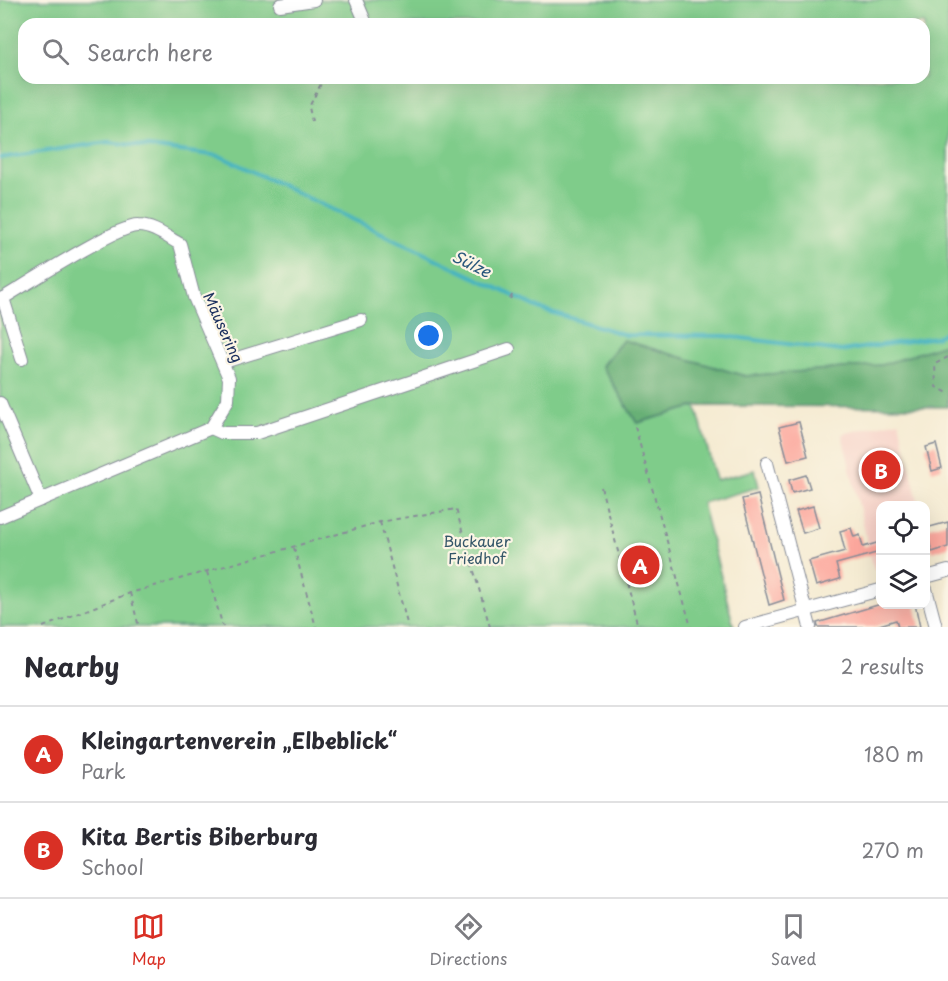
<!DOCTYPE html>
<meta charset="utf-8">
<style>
:root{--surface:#fff;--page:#f2f2f3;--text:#2b2b33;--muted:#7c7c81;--line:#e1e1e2;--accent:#d93025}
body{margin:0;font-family:"Playpen Sans",sans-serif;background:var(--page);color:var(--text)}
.controls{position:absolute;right:18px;bottom:18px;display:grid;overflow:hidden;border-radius:12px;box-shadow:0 6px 24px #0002}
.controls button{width:54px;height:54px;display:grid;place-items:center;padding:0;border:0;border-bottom:2px solid var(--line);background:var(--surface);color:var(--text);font:30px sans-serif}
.you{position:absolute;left:429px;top:336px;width:21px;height:21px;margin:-15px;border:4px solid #fff;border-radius:50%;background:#1a73e8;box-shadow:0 0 0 9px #1a73e833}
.badge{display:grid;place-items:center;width:39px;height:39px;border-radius:50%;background:var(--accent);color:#fff;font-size:20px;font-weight:700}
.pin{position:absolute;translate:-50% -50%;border:3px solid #fff;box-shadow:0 2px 6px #0006}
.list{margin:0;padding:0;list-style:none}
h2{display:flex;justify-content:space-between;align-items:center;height:78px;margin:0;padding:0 24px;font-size:26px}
h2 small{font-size:20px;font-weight:400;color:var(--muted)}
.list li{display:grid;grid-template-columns:39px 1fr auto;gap:18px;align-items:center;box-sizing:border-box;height:96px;padding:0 24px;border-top:2px solid var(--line)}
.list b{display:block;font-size:22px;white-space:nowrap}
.list p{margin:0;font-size:20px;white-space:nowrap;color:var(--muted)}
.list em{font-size:20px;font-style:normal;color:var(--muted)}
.icon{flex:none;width:33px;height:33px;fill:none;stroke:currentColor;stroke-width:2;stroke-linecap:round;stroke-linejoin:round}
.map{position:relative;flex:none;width:948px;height:627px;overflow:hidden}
.search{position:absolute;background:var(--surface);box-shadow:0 6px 24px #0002;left:18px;right:18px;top:18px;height:66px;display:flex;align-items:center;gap:15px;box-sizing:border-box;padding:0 21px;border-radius:18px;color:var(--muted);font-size:22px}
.sheet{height:270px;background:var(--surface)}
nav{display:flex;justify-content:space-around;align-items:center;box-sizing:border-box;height:84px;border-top:2px solid var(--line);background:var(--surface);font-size:16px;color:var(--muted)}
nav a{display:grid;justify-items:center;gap:3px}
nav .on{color:var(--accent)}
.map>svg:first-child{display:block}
.built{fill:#f7d1c8}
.green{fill:#7fcc8a;stroke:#4d7e74;stroke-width:1.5;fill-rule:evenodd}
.forest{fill:#67b076;stroke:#41706a;stroke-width:1.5}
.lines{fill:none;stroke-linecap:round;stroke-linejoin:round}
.stream{stroke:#45b3c1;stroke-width:4}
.building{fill:#fca79d}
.minor-casing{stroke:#888d98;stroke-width:14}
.path{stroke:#888d98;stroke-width:2;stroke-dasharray:4.5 4.5;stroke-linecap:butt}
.minor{stroke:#fff;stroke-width:12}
.labels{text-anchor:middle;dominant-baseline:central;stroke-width:4.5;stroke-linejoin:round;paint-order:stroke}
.street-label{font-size:15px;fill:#1b2f5e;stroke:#fcf5e5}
.park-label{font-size:15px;fill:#345669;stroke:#fcf5e5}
.water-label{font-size:16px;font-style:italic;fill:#28577c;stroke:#fcf5e5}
</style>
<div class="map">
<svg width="948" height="627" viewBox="0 0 948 627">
<rect width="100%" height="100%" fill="#fcf5e5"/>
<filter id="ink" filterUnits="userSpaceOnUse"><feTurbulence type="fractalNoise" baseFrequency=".0167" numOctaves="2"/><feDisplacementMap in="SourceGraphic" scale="12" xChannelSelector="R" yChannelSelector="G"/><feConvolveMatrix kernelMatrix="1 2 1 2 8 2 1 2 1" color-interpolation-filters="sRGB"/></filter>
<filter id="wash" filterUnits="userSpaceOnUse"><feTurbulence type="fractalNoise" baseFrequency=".008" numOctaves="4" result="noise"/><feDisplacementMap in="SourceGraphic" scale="24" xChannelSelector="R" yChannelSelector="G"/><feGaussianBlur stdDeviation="1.35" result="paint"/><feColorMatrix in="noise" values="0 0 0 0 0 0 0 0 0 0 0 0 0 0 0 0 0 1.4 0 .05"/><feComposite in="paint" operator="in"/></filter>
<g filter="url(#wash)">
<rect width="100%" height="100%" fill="#f5ebd2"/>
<!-- built -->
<path class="built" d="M899,421L919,505L880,506V569L874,570L842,434Z"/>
<!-- green -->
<path class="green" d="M0,0H948V343L882,365L745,376L623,340L602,365L637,423L696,406L716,480L755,470L759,487L702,503L734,627H0ZM24,24H924V78H24Z"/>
<!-- forest -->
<path class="forest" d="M623,340L745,376L882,365L948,343V407L696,406L637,423L602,366Z"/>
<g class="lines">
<!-- stream -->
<path class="stream" d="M0,158L108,142L220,156L541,309L626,335L726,336L841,351L936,337L948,331"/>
</g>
<g id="blocks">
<!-- building -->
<g class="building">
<path d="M799,422L808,456L788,461L779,427Z"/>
<path d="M936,444L942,468L932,471L926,447Z"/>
<path d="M806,475L810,488L792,493L789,480Z"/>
<path d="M758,495L784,600L769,605L742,499Z"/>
<path d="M813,506L819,528L803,533L796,511Z"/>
<path d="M948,522V547L932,552L926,528Z"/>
<path d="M851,528L854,537L860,535L863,547L880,542V552L836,564L840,579L816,586L809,561L845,551L840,531Z"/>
<path d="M881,604H915L920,627H898L896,620L873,627H818L817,623Z"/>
</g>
</g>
</g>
<g filter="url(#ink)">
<use href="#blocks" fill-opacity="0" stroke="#888d98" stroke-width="1.5"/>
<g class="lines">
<!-- minor casing -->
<g class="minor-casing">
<g id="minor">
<path d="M356,0L365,21"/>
<path d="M280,5L314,0"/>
<path d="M3,298L22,359"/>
<path d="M0,300C24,286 117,225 138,226C153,226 167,237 180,244L194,297L229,378L228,400L211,428L0,517"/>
<path d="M224,362L361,320"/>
<path d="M0,403L41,500"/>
<path d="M211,428L222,433H257L509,349"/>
<path d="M767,463L810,627"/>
<path d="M926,577L948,571"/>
<path d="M926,589L936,627"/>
<path d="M745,627L880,590"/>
</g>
</g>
<!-- path -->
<g class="path">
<path d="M312,122L309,107L324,78"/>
<path d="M510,299L514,292"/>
<path d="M948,357L935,364L936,387L948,393"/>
<path d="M635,427L691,627"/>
<path d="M601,487L638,627"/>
<path d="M380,522L408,627"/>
<path d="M294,548L316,627"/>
<path d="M207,572L223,627"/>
<path d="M130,593L139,627"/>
<path d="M43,627L130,593L380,522L456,509L490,627"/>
</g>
<!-- minor -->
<use href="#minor" class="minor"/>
</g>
</g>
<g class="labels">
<!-- street labels -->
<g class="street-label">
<text transform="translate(224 327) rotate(66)">Mäusering</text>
</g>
<!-- park labels -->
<g class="park-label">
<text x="477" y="540">Buckauer<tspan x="477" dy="17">Friedhof</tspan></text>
</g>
<!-- water labels -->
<g class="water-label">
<text transform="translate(472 263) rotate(26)">Sülze</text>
</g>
</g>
</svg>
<div class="controls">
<button><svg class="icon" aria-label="locate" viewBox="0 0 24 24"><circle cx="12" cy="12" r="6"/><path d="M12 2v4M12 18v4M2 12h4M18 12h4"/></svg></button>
<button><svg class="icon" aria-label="layers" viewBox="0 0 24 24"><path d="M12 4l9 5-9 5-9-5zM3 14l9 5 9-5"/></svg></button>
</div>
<div class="you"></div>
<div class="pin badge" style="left:640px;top:565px">A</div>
<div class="pin badge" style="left:881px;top:470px">B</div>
<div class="search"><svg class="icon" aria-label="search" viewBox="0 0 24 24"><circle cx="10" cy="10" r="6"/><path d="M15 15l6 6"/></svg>Search here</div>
</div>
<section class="sheet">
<h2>Nearby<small>2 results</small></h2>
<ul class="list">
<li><span class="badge">A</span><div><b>Kleingartenverein „Elbeblick“</b><p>Park</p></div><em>180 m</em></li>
<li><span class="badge">B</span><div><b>Kita Bertis Biberburg</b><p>School</p></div><em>270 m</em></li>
</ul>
</section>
<nav>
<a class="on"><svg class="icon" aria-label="map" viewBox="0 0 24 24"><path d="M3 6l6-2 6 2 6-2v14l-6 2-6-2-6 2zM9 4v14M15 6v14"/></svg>Map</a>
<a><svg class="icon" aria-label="directions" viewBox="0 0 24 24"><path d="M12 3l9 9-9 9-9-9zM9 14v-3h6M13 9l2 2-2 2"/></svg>Directions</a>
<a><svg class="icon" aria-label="saved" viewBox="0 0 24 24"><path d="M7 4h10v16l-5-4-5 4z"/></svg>Saved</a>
</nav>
